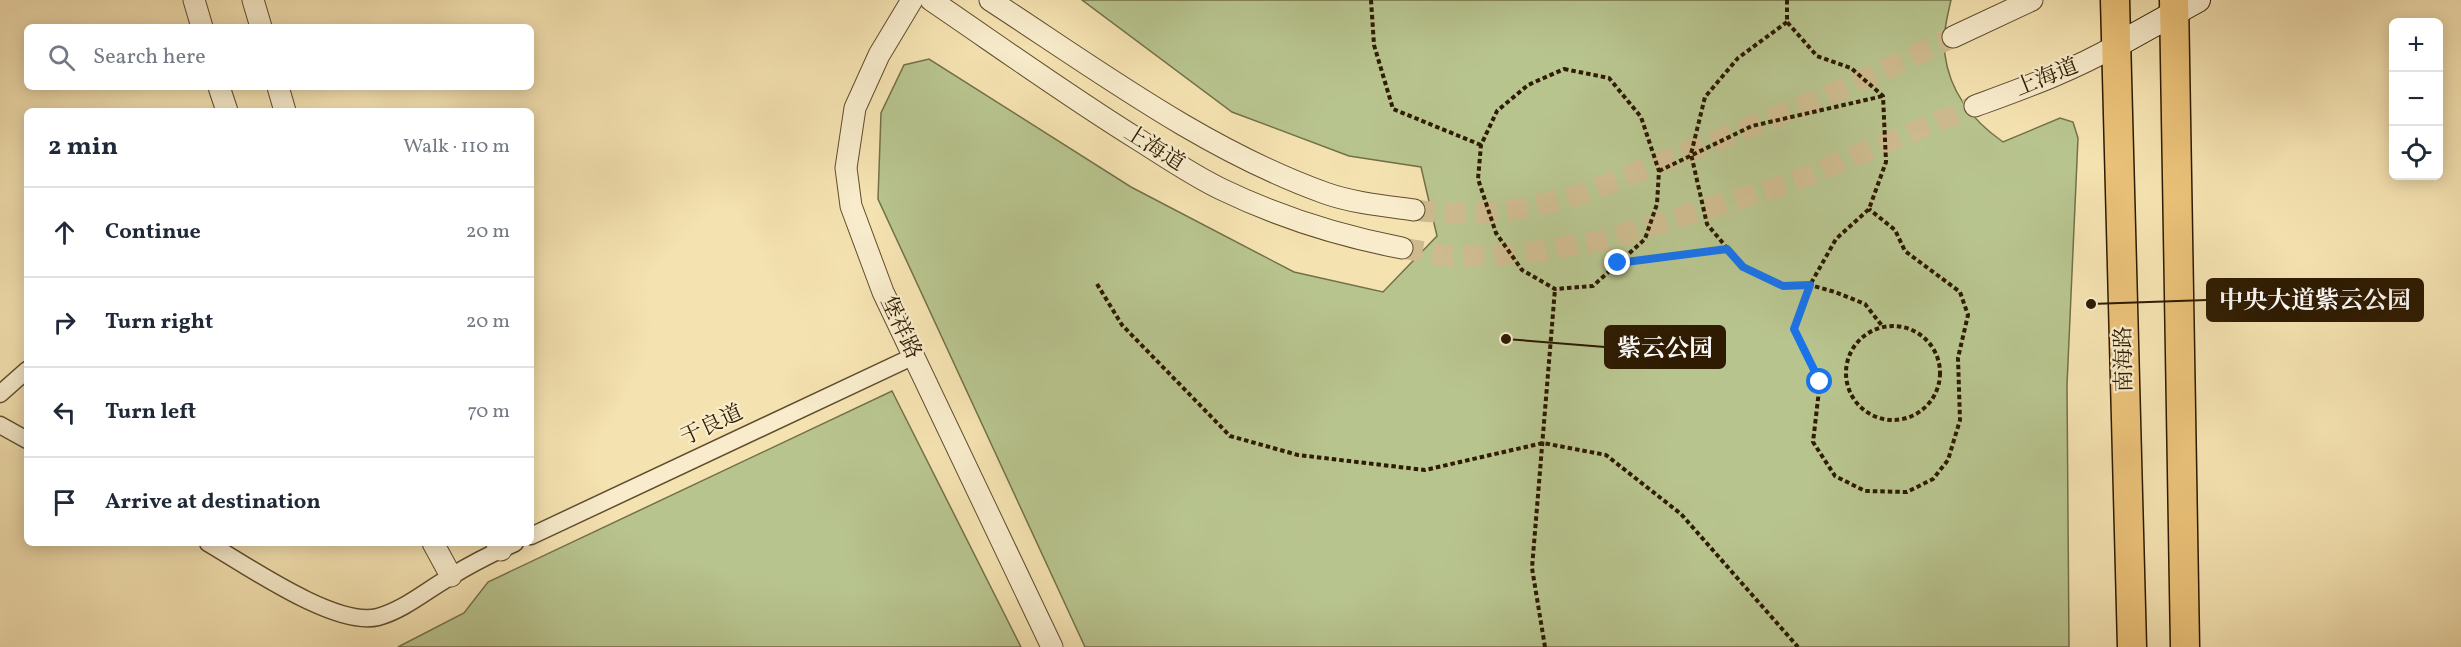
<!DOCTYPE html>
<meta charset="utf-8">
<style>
:root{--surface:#fff;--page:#f6f6f7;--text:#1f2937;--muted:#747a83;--line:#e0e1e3}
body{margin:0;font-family:Vollkorn,"Noto Serif SC",serif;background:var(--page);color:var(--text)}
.controls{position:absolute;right:18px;top:18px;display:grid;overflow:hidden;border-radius:9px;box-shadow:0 3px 15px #0003}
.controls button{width:54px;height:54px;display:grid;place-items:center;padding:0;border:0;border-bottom:2px solid var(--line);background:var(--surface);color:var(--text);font:30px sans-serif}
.stop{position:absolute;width:18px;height:18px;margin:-14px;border:4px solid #1a73e8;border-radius:50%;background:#fff}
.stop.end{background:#1a73e8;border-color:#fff;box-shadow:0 2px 6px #0008}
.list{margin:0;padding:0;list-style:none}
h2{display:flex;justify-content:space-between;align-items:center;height:78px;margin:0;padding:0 24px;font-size:26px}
h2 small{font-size:20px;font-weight:400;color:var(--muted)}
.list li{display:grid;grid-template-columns:39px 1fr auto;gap:18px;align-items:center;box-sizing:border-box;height:90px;padding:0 24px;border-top:2px solid var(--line)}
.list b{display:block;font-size:22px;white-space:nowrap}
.list em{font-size:20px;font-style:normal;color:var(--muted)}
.icon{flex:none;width:33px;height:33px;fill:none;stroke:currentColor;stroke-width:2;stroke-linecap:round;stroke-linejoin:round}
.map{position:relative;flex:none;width:2461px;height:647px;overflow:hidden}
.search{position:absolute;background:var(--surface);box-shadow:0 3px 15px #0003;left:24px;top:24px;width:510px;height:66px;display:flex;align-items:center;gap:15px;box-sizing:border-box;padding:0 21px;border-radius:9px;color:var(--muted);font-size:22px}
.panel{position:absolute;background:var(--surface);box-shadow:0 3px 15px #0003;left:24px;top:108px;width:510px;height:438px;border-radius:9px}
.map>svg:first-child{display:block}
.green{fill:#b8c48e;stroke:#737048;stroke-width:1.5}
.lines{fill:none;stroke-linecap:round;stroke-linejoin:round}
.tertiary-tunnel{stroke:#cdba8e;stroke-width:21;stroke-dasharray:21 10;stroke-linecap:butt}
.minor-casing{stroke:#604d2d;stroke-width:19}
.tertiary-casing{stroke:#604d2d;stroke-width:23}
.secondary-casing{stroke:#2e1b01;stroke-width:26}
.trunk-casing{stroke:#2e1b01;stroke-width:31}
.path{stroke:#2e1b01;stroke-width:4;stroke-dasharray:4.5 3;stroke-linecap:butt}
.minor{stroke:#f8eccc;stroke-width:16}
.tertiary{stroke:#f8eccc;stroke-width:21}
.secondary{stroke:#f8eccc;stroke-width:24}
.trunk{stroke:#eac178;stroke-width:28}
.route{stroke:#1a73e8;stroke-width:8}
.labels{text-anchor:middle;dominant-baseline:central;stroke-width:4.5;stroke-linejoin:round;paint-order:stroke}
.street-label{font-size:22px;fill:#2e1b01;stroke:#f8eccc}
.leader{fill:none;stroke:#2e1b01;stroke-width:2}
.callout-dot{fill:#2e1b01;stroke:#f8eccc;stroke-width:2}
.callout{fill:#2e1b01;stroke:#2e1b01;stroke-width:2}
.callout-label{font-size:24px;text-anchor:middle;font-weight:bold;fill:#fff}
</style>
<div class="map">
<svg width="2461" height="647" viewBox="0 0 2461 647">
<rect width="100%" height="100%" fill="#f5e2b1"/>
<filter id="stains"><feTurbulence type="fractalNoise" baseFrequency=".00333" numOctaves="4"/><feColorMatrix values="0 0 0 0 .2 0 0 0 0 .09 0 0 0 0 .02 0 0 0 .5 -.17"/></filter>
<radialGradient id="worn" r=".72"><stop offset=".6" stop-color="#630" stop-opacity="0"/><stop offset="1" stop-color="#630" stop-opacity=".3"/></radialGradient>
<!-- green -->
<g class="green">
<path d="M1082,0H1951C1947,18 1942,37 1945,55C1950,92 1973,121 2003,142L2060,118L2073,122L2078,138L2067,385L2069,647H1085L878,199L881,113L904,65L929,59L1131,187L1294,272L1383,292L1437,236L1421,167L1349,156L1232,112Z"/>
<path d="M892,391L1021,647H398L464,613L488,582Z"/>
</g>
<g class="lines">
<!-- tertiary-tunnel -->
<g class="tertiary-tunnel">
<path d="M1414,210C1481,218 1523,211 1587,192L1830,95L1953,37"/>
<path d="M1402,248L1447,256H1486L1540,251L1604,240L1787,184L1975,106"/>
</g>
<!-- minor casing -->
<g class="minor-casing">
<g id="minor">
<path d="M0,394L27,370"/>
<path d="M0,425L27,440"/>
<path d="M531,536L912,357"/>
<path d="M208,543C246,565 336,628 378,617C404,610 427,590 450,577C471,564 493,553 515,543"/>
</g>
</g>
<!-- tertiary casing -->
<g class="tertiary-casing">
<g id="tertiary">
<path d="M194,0L202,27"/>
<path d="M253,0L261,27"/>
<path d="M912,0L879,55L855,108L846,168L851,206L883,292L1052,647"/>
<path d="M931,0C1000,47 1068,96 1139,140C1166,157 1192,175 1221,189C1279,217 1339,236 1402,248"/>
<path d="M990,0C1096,69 1205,150 1325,193C1353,203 1385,206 1414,210"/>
<path d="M1953,37L2032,0"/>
<path d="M219,87L227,111"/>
<path d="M278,87L285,111"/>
<path d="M1975,106C2024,88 2072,71 2117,45"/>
<path d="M433,543L451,576"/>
<path d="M497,543L501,550"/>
</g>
</g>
<!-- secondary casing -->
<g class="secondary-casing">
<path id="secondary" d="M2117,45L2198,0"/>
</g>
<!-- trunk casing -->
<g class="trunk-casing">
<g id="trunk">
<path d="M2115,0L2132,647"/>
<path d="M2174,0L2185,647"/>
</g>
</g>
<!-- path -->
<g class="path">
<path d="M1371,0L1374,45L1393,109L1481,145"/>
<path d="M1787,0V22L1817,56L1851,68L1883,96L1886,162L1869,209L1836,239L1810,285L1794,329L1820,382L1813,442L1835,476L1865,491L1907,492L1933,479L1948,460L1960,420L1958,358L1968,315L1960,292L1905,251L1895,230L1869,209"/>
<path d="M1787,22L1738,58L1705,97L1691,154L1707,224L1743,267L1783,286L1810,285L1835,292L1865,304L1883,327"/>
<path d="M1564,69L1609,78L1641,117L1659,171L1657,204L1645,239L1593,286L1555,289L1522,270L1496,233L1478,179L1481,145L1497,111L1528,85Z"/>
<path d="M1659,171L1752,126L1883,96"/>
<path d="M1619,263L1727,249"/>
<path d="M1097,284L1122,325L1230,436L1298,455L1425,470L1543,443L1606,455L1681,514L1798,647"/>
<circle cx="1893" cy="373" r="47"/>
<path d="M1545,647L1532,568L1555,289"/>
</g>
<!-- minor -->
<use href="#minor" class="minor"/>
<!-- tertiary -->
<use href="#tertiary" class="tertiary"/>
<!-- secondary -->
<use href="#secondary" class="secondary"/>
<!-- trunk -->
<use href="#trunk" class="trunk"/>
</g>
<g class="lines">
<!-- route -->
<path class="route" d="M1618,263L1727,249L1743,267L1783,286L1810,285L1794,329L1820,382"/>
</g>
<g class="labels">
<!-- street labels -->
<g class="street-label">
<text transform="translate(2047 78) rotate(-22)">上海道</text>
<text transform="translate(1154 149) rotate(32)">上海道</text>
<text transform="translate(900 328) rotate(65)">堡祥路</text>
<text transform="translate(2125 359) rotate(-91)">南海路</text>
<text transform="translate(712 426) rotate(-25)">于良道</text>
</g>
</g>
<!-- callouts -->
<path class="leader" d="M2091 304L2207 300M1506 339L1605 347"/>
<g class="callout-dot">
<circle cx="2091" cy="304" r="6"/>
<circle cx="1506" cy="339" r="6"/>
</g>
<g class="callout">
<rect x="2207" y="279" width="216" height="42" rx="6"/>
<rect x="1605" y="326" width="120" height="42" rx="6"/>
</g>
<g class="callout-label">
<text x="2315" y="308">中央大道紫云公园</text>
<text x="1665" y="356">紫云公园</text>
</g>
<rect width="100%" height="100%" filter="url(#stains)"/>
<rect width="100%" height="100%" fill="url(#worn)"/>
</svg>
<div class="controls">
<button>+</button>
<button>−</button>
<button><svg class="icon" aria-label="locate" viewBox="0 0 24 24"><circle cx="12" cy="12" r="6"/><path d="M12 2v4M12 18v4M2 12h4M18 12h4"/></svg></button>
</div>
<div class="stop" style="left:1820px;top:382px"></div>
<div class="stop end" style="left:1618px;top:263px"></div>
<div class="search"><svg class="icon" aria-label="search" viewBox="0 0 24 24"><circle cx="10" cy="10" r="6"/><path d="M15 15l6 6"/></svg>Search here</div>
<section class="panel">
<h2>2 min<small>Walk · 110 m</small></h2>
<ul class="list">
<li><svg class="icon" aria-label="ahead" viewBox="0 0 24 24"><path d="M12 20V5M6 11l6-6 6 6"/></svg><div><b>Continue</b></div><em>20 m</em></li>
<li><svg class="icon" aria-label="right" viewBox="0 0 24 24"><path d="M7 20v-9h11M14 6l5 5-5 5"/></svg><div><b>Turn right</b></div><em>20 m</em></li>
<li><svg class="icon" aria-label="left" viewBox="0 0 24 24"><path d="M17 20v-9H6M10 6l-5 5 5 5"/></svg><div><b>Turn left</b></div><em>70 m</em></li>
<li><svg class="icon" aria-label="arrive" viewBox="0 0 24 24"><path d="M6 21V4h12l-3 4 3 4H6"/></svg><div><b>Arrive at destination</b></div></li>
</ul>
</section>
</div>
